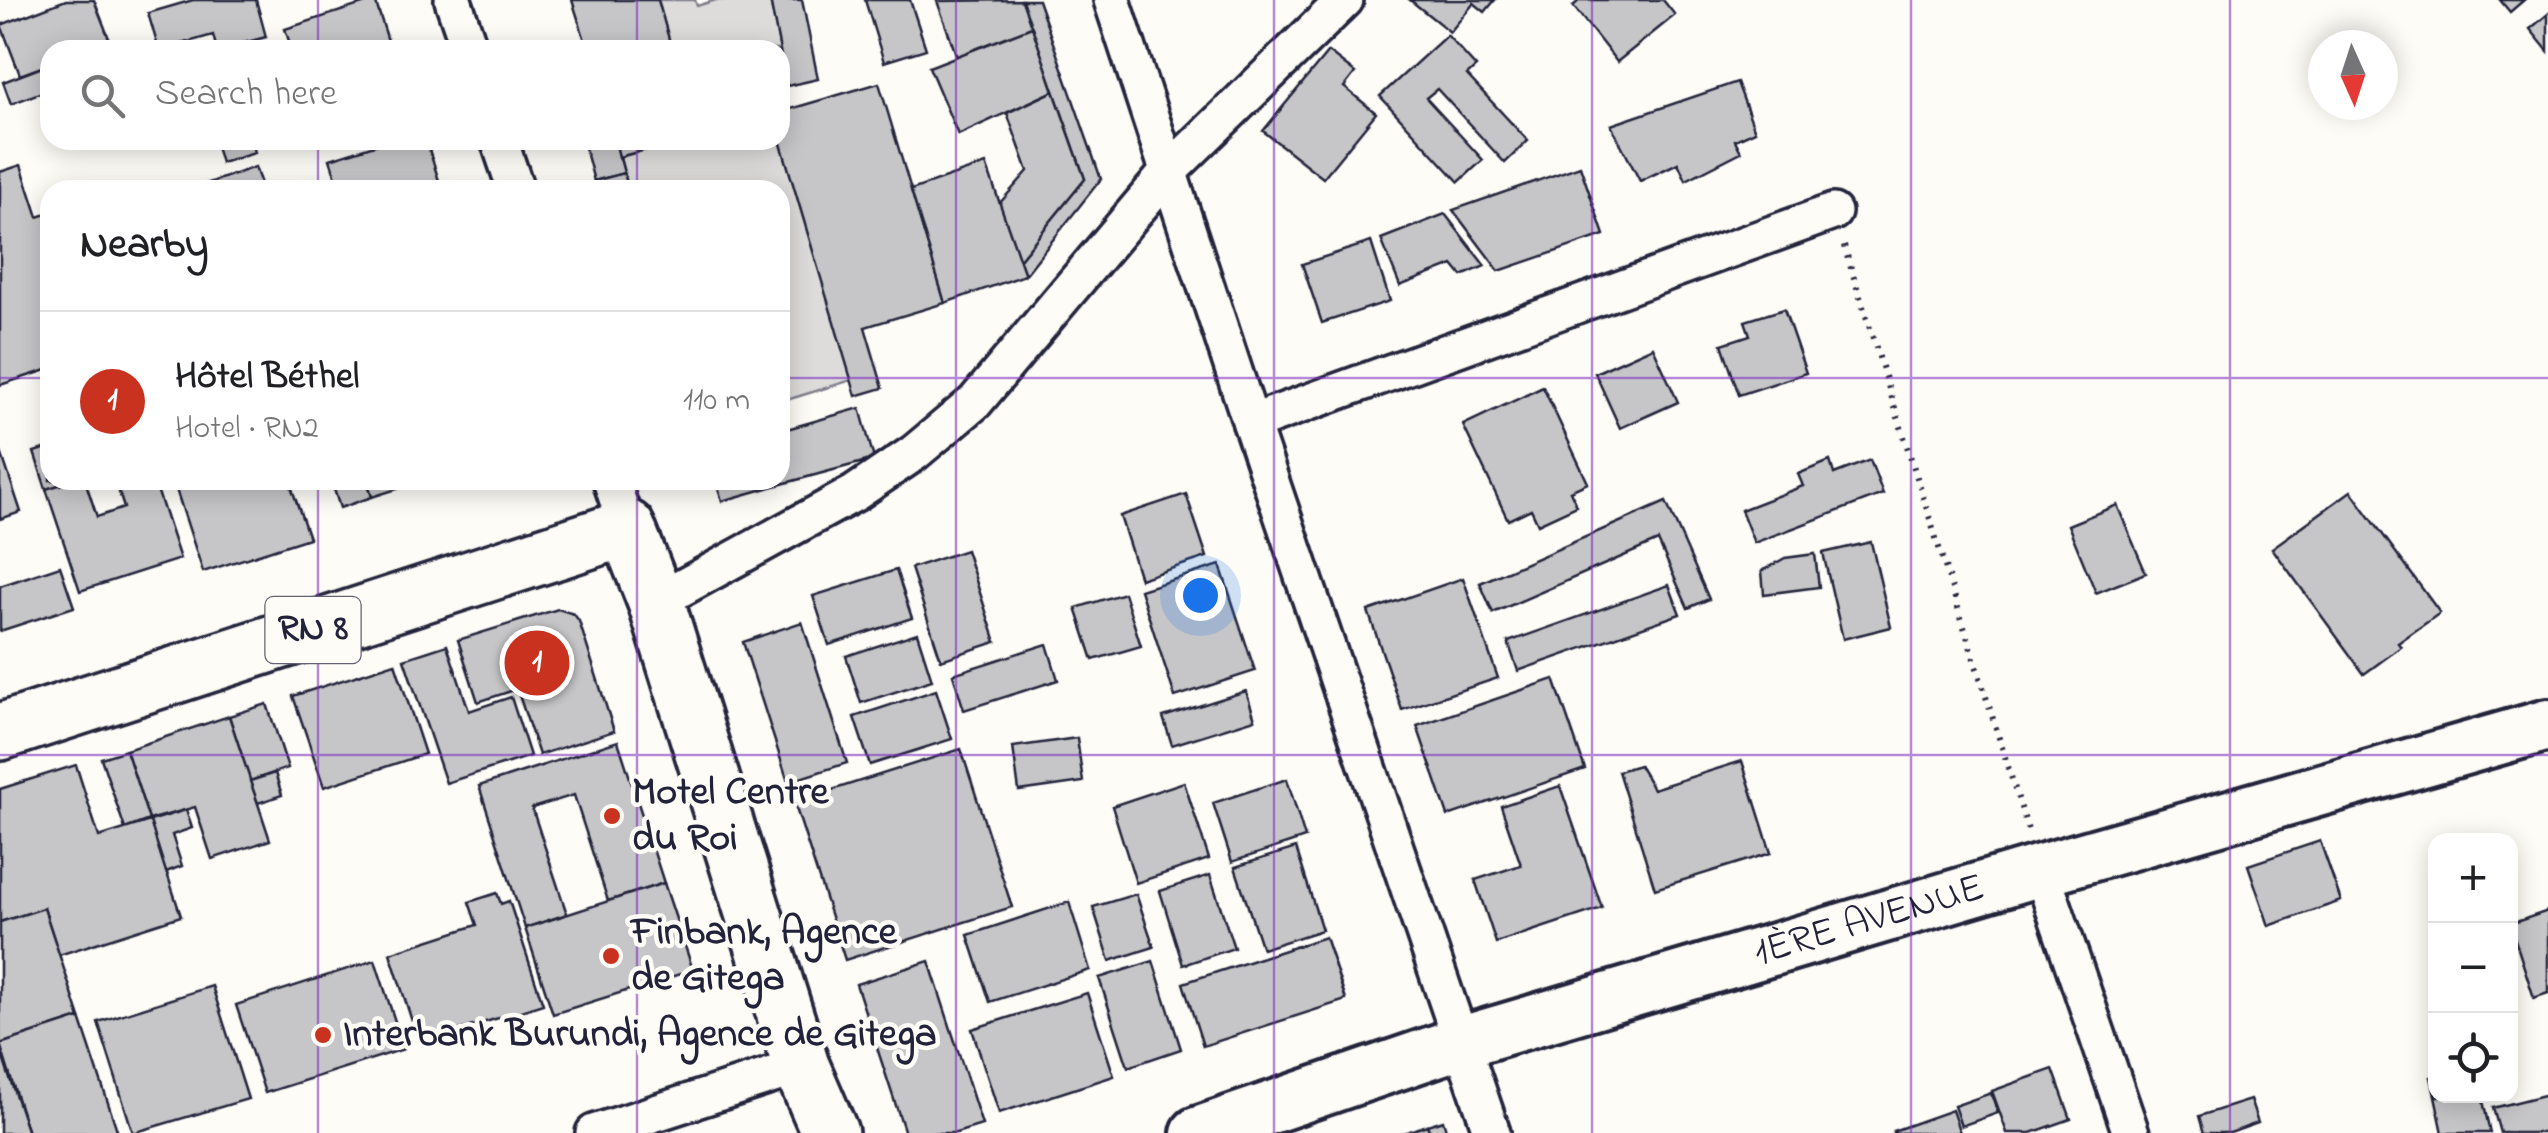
<!DOCTYPE html>
<meta charset="utf-8">
<style>
:root{--surface:#fff;--page:#f2f2f2;--text:#202124;--muted:#757577;--line:#e0e0e0;--accent:#c8321e}
body{margin:0;font-family:"Indie Flower",sans-serif;background:var(--page);color:var(--text)}
.controls{position:absolute;right:30px;bottom:30px;display:grid;overflow:hidden;border-radius:20px;box-shadow:0 5px 25px #0003}
.controls button{width:90px;height:90px;display:grid;place-items:center;padding:0;border:0;border-bottom:2px solid var(--line);background:var(--surface);color:var(--text);font:50px sans-serif}
.compass{position:absolute;left:2308px;top:30px;width:90px;height:90px;border-radius:50%;background:var(--surface);box-shadow:0 5px 25px #0003;rotate:177deg}
.you{position:absolute;left:1200px;top:595px;width:35px;height:35px;margin:-25px;border:8px solid #fff;border-radius:50%;background:#1a73e8;box-shadow:0 0 0 15px #1a73e833}
.badge{display:grid;place-items:center;width:65px;height:65px;border-radius:50%;background:var(--accent);color:#fff;font-size:32px;font-weight:700}
.pin{position:absolute;translate:-50% -50%;border:5px solid #fff;box-shadow:0 2px 10px #0006}
.list{margin:0;padding:0;list-style:none}
h2{display:flex;justify-content:space-between;align-items:center;height:130px;margin:0;padding:0 40px;font-size:42px}
h2 small{font-size:32px;font-weight:400;color:var(--muted)}
.list li{display:grid;grid-template-columns:65px 1fr auto;gap:30px;align-items:center;box-sizing:border-box;height:180px;padding:0 40px;border-top:2px solid var(--line)}
.list b{display:block;font-size:38px;white-space:nowrap}
.list p{margin:0;font-size:32px;white-space:nowrap;color:var(--muted)}
.list em{font-size:32px;font-style:normal;color:var(--muted)}
.icon{flex:none;width:55px;height:55px;fill:none;stroke:currentColor;stroke-width:2;stroke-linecap:round;stroke-linejoin:round}
.map{position:relative;flex:none;width:2548px;height:1133px;overflow:hidden}
.search{position:absolute;background:var(--surface);box-shadow:0 5px 25px #0003;left:40px;top:40px;width:750px;height:110px;display:flex;align-items:center;gap:25px;box-sizing:border-box;padding:0 35px;border-radius:30px;color:var(--muted);font-size:38px}
.panel{position:absolute;background:var(--surface);box-shadow:0 5px 25px #0003;left:40px;top:180px;width:750px;height:310px;border-radius:30px}
.map>svg:first-child{display:block}
.green{fill:#dddcdb;stroke:#807f8b;stroke-width:2.5}
.building{fill:#c6c6c8;stroke:#22223b;stroke-width:2.5}
.lines{fill:none;stroke-linecap:round;stroke-linejoin:round}
.street-casing{stroke:#22223b;stroke-width:42}
.secondary-casing{stroke:#22223b;stroke-width:58}
.primary-casing{stroke:#22223b;stroke-width:62}
.path{stroke:#22223b;stroke-width:6;stroke-dasharray:2.5 8;stroke-linecap:butt}
.street{stroke:#fdfcf7;stroke-width:35}
.secondary{stroke:#fdfcf7;stroke-width:50}
.primary{stroke:#fdfcf7;stroke-width:55}
.grid{fill:none;stroke:#7b2cbf;stroke-width:2.5;stroke-opacity:0.55}
.poi-dot{fill:#c8321e;stroke:#fdfcf7;stroke-width:4}
.labels{text-anchor:middle;dominant-baseline:central;stroke-width:9;stroke-linejoin:round;paint-order:stroke}
.shield{fill:#fdfcf7;stroke:#646373;stroke-width:2.5}
.shield-label{font-size:38px;font-weight:bold;fill:#22223b}
.poi-label{font-size:40px;font-weight:bold;fill:#22223b;stroke:#fdfcf7;text-anchor:start}
.street-label{font-size:40px;fill:#22223b;stroke:#fdfcf7}
</style>
<div class="map">
<svg width="2548" height="1133" viewBox="0 0 2548 1133">
<rect width="100%" height="100%" fill="#fdfcf7"/>
<filter id="ink" filterUnits="userSpaceOnUse"><feTurbulence type="fractalNoise" baseFrequency=".01" numOctaves="2"/><feDisplacementMap in="SourceGraphic" scale="20" xChannelSelector="R" yChannelSelector="G"/><feConvolveMatrix kernelMatrix="1 2 1 2 8 2 1 2 1" color-interpolation-filters="sRGB"/></filter>
<g filter="url(#ink)">
<!-- green -->
<g class="green">
<path d="M658,0H695L697,6L716,0H770L780,50H672Z"/>
<path d="M659,140H780L852,380L780,402V190H629L620,157L660,146Z"/>
</g>
<!-- building -->
<g class="building">
<path d="M66,0H94L110,41L86,50H50V64L20,75L1,25Z"/>
<path d="M193,0H256L266,37L217,50L213,35L159,50L148,13Z"/>
<path d="M375,0L391,50H292L285,29Z"/>
<path d="M572,0H658L672,50H588Z"/>
<path d="M770,0H802L818,79L787,86Z"/>
<path d="M865,0H910L926,49L884,62Z"/>
<path d="M1022,0L1032,27L957,57L937,1Z"/>
<path d="M1022,0H1038L1101,179L1025,275L1019,260L1085,179Z"/>
<path d="M1410,0H1495L1485,12L1474,3L1450,32Z"/>
<path d="M1580,0H1663L1675,15L1617,62L1573,6Z"/>
<path d="M2500,0H2524L2510,12Z"/>
<path d="M2548,14V51L2530,29Z"/>
<path d="M1032,27L1054,91L958,135L929,67Z"/>
<path d="M1447,35L1476,67L1467,75L1528,141L1505,163L1437,89L1426,98L1483,160L1459,182L1380,96Z"/>
<path d="M1328,52L1355,73L1344,87L1376,113L1323,178L1263,131Z"/>
<path d="M50,64V89L11,104L3,82Z"/>
<path d="M1737,82L1755,131L1735,140L1741,152L1686,180L1678,163L1640,181L1611,125Z"/>
<path d="M879,83L945,303L865,327L883,388L856,396L780,140V112Z"/>
<path d="M1054,91L1085,179L1019,260L999,204L1028,171L1007,113Z"/>
<path d="M214,140H252L255,153L221,163Z"/>
<path d="M390,140H426L442,190H340L330,159Z"/>
<path d="M583,140H615L624,173L594,181Z"/>
<path d="M615,140H659L660,146L619,157Z"/>
<path d="M986,164L1025,275L945,303L911,190Z"/>
<path d="M21,165L38,217L50,213V369L0,385V172Z"/>
<path d="M1580,166L1604,235L1499,271L1453,210Z"/>
<path d="M255,167L263,190H198L197,187Z"/>
<path d="M624,173L629,190H597L594,181Z"/>
<path d="M1445,214L1485,266L1462,276L1453,265L1400,286L1381,239Z"/>
<path d="M1371,242L1390,301L1322,323L1302,264Z"/>
<path d="M1784,309L1806,373L1739,395L1722,344L1750,335L1745,321Z"/>
<path d="M1653,347L1678,402L1620,428L1595,373Z"/>
<path d="M1543,387L1588,483L1570,491L1577,506L1538,524L1531,509L1508,520L1463,425Z"/>
<path d="M860,408L874,459L778,485L780,431Z"/>
<path d="M50,447V480H65L66,483L46,489L34,452Z"/>
<path d="M0,449L21,512L0,519Z"/>
<path d="M1870,460L1883,494L1754,543L1741,510L1803,486L1798,474L1830,461L1834,474Z"/>
<path d="M75,480H85L97,517L124,508L115,480H154L180,559L80,591L46,489Z"/>
<path d="M173,480H289L309,538L203,572Z"/>
<path d="M331,480H367L372,497L340,508Z"/>
<path d="M367,480H415L416,483L372,497Z"/>
<path d="M716,480H776L778,485L722,501Z"/>
<path d="M2351,491L2440,613L2398,643L2401,647L2364,674L2272,548Z"/>
<path d="M1186,494L1207,557L1140,579L1120,516Z"/>
<path d="M1666,502L1709,599L1688,608L1658,541L1493,613L1480,583Z"/>
<path d="M2117,505L2146,573L2096,593L2068,525Z"/>
<path d="M1871,542L1891,627L1843,639L1823,553Z"/>
<path d="M966,550L996,642L941,660L911,568Z"/>
<path d="M1815,554L1819,587L1764,594L1762,571L1785,558Z"/>
<path d="M1220,565L1255,671L1175,697L1140,590Z"/>
<path d="M60,566L74,607L0,631V586Z"/>
<path d="M896,570L912,618L829,645L813,596Z"/>
<path d="M1463,578L1498,678L1402,710L1368,611Z"/>
<path d="M1669,585L1680,614L1518,671L1508,642Z"/>
<path d="M1124,593L1141,646L1093,660L1076,608Z"/>
<path d="M558,609L574,614L579,621L614,731L539,755L517,689L478,702L458,640Z"/>
<path d="M802,622L847,763L788,782L743,642Z"/>
<path d="M917,633L932,680L861,703L846,656Z"/>
<path d="M1047,644L1058,680L964,710L953,674Z"/>
<path d="M447,645L469,711L511,697L530,756L446,783L404,659Z"/>
<path d="M395,663L425,754L324,787L293,696Z"/>
<path d="M1554,679L1585,769L1448,816L1417,726Z"/>
<path d="M936,690L952,739L870,765L854,717Z"/>
<path d="M1246,691L1255,719L1172,745L1163,717Z"/>
<path d="M267,704L288,768L250,781L229,716Z"/>
<path d="M229,716L270,840L212,859L195,807L149,820L126,750Z"/>
<path d="M1077,738L1083,782L1019,791L1013,747Z"/>
<path d="M618,741L664,883L608,901L574,795L532,808L567,914L525,928L479,786Z"/>
<path d="M961,749L1012,907L845,960L794,802Z"/>
<path d="M126,750L149,820L125,829L101,758Z"/>
<path d="M1742,761L1771,853L1655,889L1618,771L1639,765L1653,789Z"/>
<path d="M76,765L99,837L150,821L181,916L59,955L44,908L0,922V789Z"/>
<path d="M275,773L282,795L258,803L250,781Z"/>
<path d="M1287,779L1305,838L1232,862L1213,803Z"/>
<path d="M1184,782L1209,859L1136,883L1112,806Z"/>
<path d="M1560,786L1602,908L1496,943L1475,880L1521,865L1501,806Z"/>
<path d="M186,810L192,828L172,835L182,866L166,872L150,821Z"/>
<path d="M2320,841L2341,901L2269,926L2248,865Z"/>
<path d="M1296,848L1322,930L1262,949L1235,867Z"/>
<path d="M1210,875L1234,948L1183,965L1160,891Z"/>
<path d="M664,883L693,970L553,1014L525,928Z"/>
<path d="M497,893L501,904L509,901L543,1004L419,1043L390,953L477,925L469,902Z"/>
<path d="M1136,894L1154,947L1110,961L1093,907Z"/>
<path d="M1069,902L1090,970L990,1002L968,935Z"/>
<path d="M44,908L80,1018L0,1044V922Z"/>
<path d="M2548,911V993L2534,998L2510,924Z"/>
<path d="M1325,937L1346,1000L1203,1046L1183,983Z"/>
<path d="M375,960L404,1049L265,1093L236,1005Z"/>
<path d="M929,961L982,1125L956,1133H905L856,984Z"/>
<path d="M1153,961L1181,1049L1128,1067L1099,978Z"/>
<path d="M212,986L248,1099L133,1133L98,1022Z"/>
<path d="M1087,993L1114,1076L999,1113L972,1029Z"/>
<path d="M80,1018L118,1133H28L0,1044Z"/>
<path d="M0,1049L28,1133H0Z"/>
<path d="M2053,1069L2071,1119L2031,1133H2007L1992,1091Z"/>
<path d="M2436,1076V1096H2482L2490,1133H2443L2431,1077Z"/>
<path d="M1991,1093L1998,1113L1961,1126L1954,1106Z"/>
<path d="M2548,1094V1133H2500L2493,1108Z"/>
<path d="M2250,1100L2258,1123L2230,1133H2204L2199,1116Z"/>
<path d="M1952,1110L1960,1133H1893V1131Z"/>
<path d="M1443,1120L1447,1133H1430L1427,1125Z"/>
<path d="M1427,1125L1430,1133H1404Z"/>
</g>
<g class="lines">
<!-- street casing -->
<g class="street-casing">
<g id="street">
<path d="M453,0L470,50"/>
<path d="M1112,0L1251,423L1492,1133"/>
<path d="M499,140L516,190"/>
<path d="M1251,423L1833,212"/>
<path d="M611,480L627,528"/>
<path d="M656,602L855,493L914,453L975,402L1169,171L1345,0"/>
<path d="M2041,870L2131,1133"/>
<path d="M594,1133L801,1066"/>
</g>
</g>
<!-- secondary casing -->
<g class="secondary-casing">
<g id="secondary">
<path id="s1" d="M1197,1133L1462,1042L2041,870L2548,725"/>
</g>
</g>
<!-- primary casing -->
<g class="primary-casing">
<path id="primary" d="M0,732L627,528L656,602L801,1066L830,1133"/>
</g>
<!-- path -->
<path class="path" d="M1844,246L2028,830"/>
<!-- street -->
<use href="#street" class="street"/>
<!-- secondary -->
<use href="#secondary" class="secondary"/>
<!-- primary -->
<use href="#primary" class="primary"/>
</g>
</g>
<!-- grid -->
<path class="grid" d="M318,0V50M637,0V50M956,0V1133M1274,0V1133M1592,0V1133M1911,0V1133M2230,0V1133M318,140V190M637,140V190M0,378H50M780,378H2548M318,480V1133M637,480V1133M0,755H2548"/>
<!-- markers -->
<g class="poi-dot">
<circle cx="612" cy="816" r="10"/>
<circle cx="611" cy="956" r="10"/>
<circle cx="323" cy="1035" r="10"/>
</g>
<g class="labels">
<!-- shield labels -->
<rect class="shield" x="265.5" y="597" width="95" height="66" rx="8"/>
<g class="shield-label">
<text x="313" y="630">RN 8</text>
</g>
<!-- poi labels -->
<g class="poi-label">
<text x="632" y="793">Motel Centre<tspan x="632" dy="46">du Roi</tspan></text>
<text x="631" y="933">Finbank, Agence<tspan x="631" dy="46">de Gitega</tspan></text>
<text x="343" y="1035">Interbank Burundi, Agence de Gitega</text>
</g>
<!-- street labels -->
<g class="street-label">
<text stroke="none"><textPath href="#s1" startOffset="705">1ÈRE AVENUE</textPath></text>
</g>
</g>
</svg>
<div class="controls">
<button>+</button>
<button>−</button>
<button><svg class="icon" aria-label="locate" viewBox="0 0 24 24"><circle cx="12" cy="12" r="6"/><path d="M12 2v4M12 18v4M2 12h4M18 12h4"/></svg></button>
</div>
<svg class="compass" viewBox="-18 -18 36 36"><path d="M0-13l5 13h-10z" fill="#e53935"/><path d="M0 13l5-13h-10z" fill="#757577"/></svg>
<div class="you"></div>
<div class="pin badge" style="left:537px;top:663px">1</div>
<div class="search"><svg class="icon" aria-label="search" viewBox="0 0 24 24"><circle cx="10" cy="10" r="6"/><path d="M15 15l6 6"/></svg>Search here</div>
<section class="panel">
<h2>Nearby<small></small></h2>
<ul class="list">
<li><span class="badge">1</span><div><b>Hôtel Béthel</b><p>Hotel · RN2</p></div><em>110 m</em></li>
</ul>
</section>
</div>
